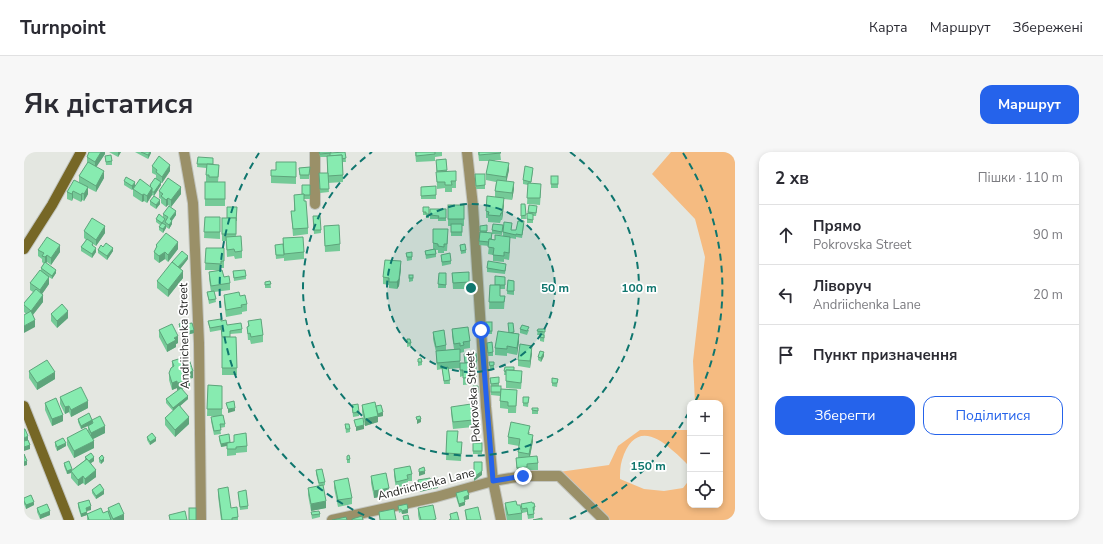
<!DOCTYPE html>
<html lang="uk">
<meta charset="utf-8">
<style>
:root{--surface:#fff;--page:#f7f7f7;--text:#2b2b33;--muted:#7c7c81;--line:#e1e1e2;--accent:#2563eb}
body{margin:0;font-family:"Nunito Sans",sans-serif;background:var(--page);color:var(--text)}
.controls{position:absolute;right:12px;bottom:12px;display:grid;overflow:hidden;border-radius:8px;box-shadow:0 2px 6px #0003}
.controls button{width:36px;height:36px;display:grid;place-items:center;padding:0;border:0;border-bottom:1px solid var(--line);background:var(--surface);color:var(--text);font:20px sans-serif}
.stop{position:absolute;width:12px;height:12px;margin:-9px;border:3px solid #2563eb;border-radius:50%;background:#fff}
.stop.end{background:#2563eb;border-color:#fff;box-shadow:0 1px 4px #0008}
.list{margin:0;padding:0;list-style:none}
h2{display:flex;justify-content:space-between;align-items:center;height:52px;margin:0;padding:0 16px;font-size:17px}
h2 small{font-size:13px;font-weight:400;color:var(--muted)}
.list li{display:grid;grid-template-columns:26px 1fr auto;gap:12px;align-items:center;box-sizing:border-box;height:60px;padding:0 16px;border-top:1px solid var(--line)}
.list b{display:block;font-size:15px;white-space:nowrap}
.list p{margin:0;font-size:13px;white-space:nowrap;color:var(--muted)}
.list em{font-size:13px;font-style:normal;color:var(--muted)}
.actions{display:flex;gap:8px;padding:12px 16px}
.actions a{flex:1;padding:9px 0;border:1px solid var(--accent);border-radius:12px;text-align:center;font-size:14px;color:var(--accent)}
.actions .main{background:var(--accent);color:#fff}
.icon{flex:none;width:22px;height:22px;fill:none;stroke:currentColor;stroke-width:2;stroke-linecap:round;stroke-linejoin:round}
.map{position:relative;flex:none;width:711px;height:368px;overflow:hidden;border-radius:12px}
header{display:flex;align-items:center;gap:24px;box-sizing:border-box;height:56px;padding:0 20px;background:var(--surface);border-bottom:1px solid var(--line)}
header strong{font-size:19px}
nav{display:flex;gap:22px;margin-inline-start:auto;font-size:14px}
.intro{display:flex;align-items:center;justify-content:space-between;box-sizing:border-box;height:96px;padding:0 24px}
h1{margin:0;font-size:28px}
.button{padding:10px 18px;border-radius:12px;background:var(--accent);color:#fff;font-size:14px;font-weight:700}
main{display:flex;gap:24px;padding:0 24px}
aside{flex:1;background:var(--surface);border-radius:12px;box-shadow:0 2px 6px #0003}
.map>svg:first-child{display:block}
.green{fill:#f5bb81}
.lines{fill:none;stroke-linecap:round;stroke-linejoin:round}
.street-casing{stroke:#c2c5bf;stroke-width:12}
.secondary-casing{stroke:#c2c5bf;stroke-width:12}
.street{stroke:#9a9068;stroke-width:10}
.secondary{stroke:#766726;stroke-width:10}
.wall{fill:#74ca97}
.shaded-wall{fill:#5ea47b}
.building{fill:#87ebb0;stroke:#5ea47b}
.route{stroke:#2563eb;stroke-width:5}
.ring{fill:none;stroke:#0f766e;stroke-width:2;stroke-dasharray:7 5}
.labels{text-anchor:middle;dominant-baseline:central;stroke-width:3.5;stroke-linejoin:round;paint-order:stroke}
.street-label{font-size:12px;fill:#272826;stroke:#fff}
.centre{fill:#0f766e;stroke:#fff;stroke-width:2}
.ring-label{font-size:12px;text-anchor:middle;font-weight:bold;fill:#0f766e;stroke:#fff;stroke-width:3.5;stroke-linejoin:round;paint-order:stroke}
</style>
<header>
<strong>Turnpoint</strong>
<nav><a>Карта</a><a>Маршрут</a><a>Збережені</a></nav>
</header>
<div class="intro"><h1>Як дістатися</h1><a class="button">Маршрут</a></div>
<main>
<div class="map">
<svg width="711" height="368" viewBox="0 0 711 368">
<rect width="100%" height="100%" fill="#e4e7e1"/>
<!-- green -->
<path class="green" d="M647,0H711V368H573L572,362L535,320L585,313L594,294L616,278H666V316C661,309 655,304 648,298C627,279 608,276 598,308C596,314 596,321 596,327L620,337L640,339L659,336L666,327V353H696V251H671L669,209L681,105L671,67L628,22Z"/>
<g class="lines">
<!-- street casing -->
<g class="street-casing">
<g id="street">
<path d="M160,0L169,51L175,191L177,368"/>
<path d="M291,0V52"/>
<path d="M443,0L449,54L462,255L469,329L477,368"/>
<path d="M308,368L412,345L469,329L499,324H535L580,368"/>
</g>
</g>
<!-- secondary casing -->
<g class="secondary-casing">
<g id="secondary">
<path d="M0,97L28,53L57,0"/>
<path d="M0,254L45,368"/>
</g>
</g>
<!-- street -->
<use href="#street" class="street"/>
<!-- secondary -->
<use href="#secondary" class="secondary"/>
</g>
<!-- wall -->
<g class="wall">
<path d="M81,0V2L72,15L80,26L72,40L64,36V42L60,49L58,48L57,50L49,46L48,49L43,47V40L55,30V24L63,12V5Z"/>
<path d="M85,0H97L94,5Z"/>
<path d="M111,0H127V1L124,7Z"/>
<path d="M295,0L307,1L321,0L322,10H319V30L304,31L305,40L296,41L295,21H303V5H296Z"/>
<path d="M391,0H418V4L411,5V9L392,10Z"/>
<path d="M454,0H476L477,8H470L485,18L482,29L490,37L488,48L480,47V53L478,68H477L476,71L464,70V66H462V59L471,45V39L472,30L462,28V22L465,9H455Z"/>
<path d="M81,4L88,9V13H82Z"/>
<path d="M174,5L189,12L195,20L194,30H201V54H181V30H185H182V16L173,15Z"/>
<path d="M422,7L423,19L432,29V36H428V40H421V36L413,37L412,8Z"/>
<path d="M272,10V32L247,31V18H252Z"/>
<path d="M128,14L146,19L138,31H137V33L130,44L128,43L123,51L120,49L118,50L109,44V37L108,38L100,33V29L111,34H126V33L132,26V23L128,21Z"/>
<path d="M286,15L285,27H276L275,16Z"/>
<path d="M509,19L507,31L517,39L516,53L503,52L504,33L499,32V28Z"/>
<path d="M451,22H461V37H452Z"/>
<rect x="527" y="24" width="7" height="12"/>
<path d="M286,33V47H280L284,76V82L269,84L267,59H270V43H278Z"/>
<path d="M412,34V47H397V35Z"/>
<path d="M135,39L157,42L147,55L144,53L142,55L137,51V47L135,46Z"/>
<path d="M126,49L136,52L132,57L126,53Z"/>
<path d="M497,52H501L502,67H497Z"/>
<path d="M424,53H440V74H438V84H427V74H424Z"/>
<path d="M505,53L513,57L512,64H509V71H503V61H504Z"/>
<path d="M213,55L212,85L218,99V106L211,107L210,104L203,105L202,89H198V66H203Z"/>
<path d="M399,55H405V66H402V63H399Z"/>
<path d="M406,57H422V69H414V67H406Z"/>
<path d="M139,62L152,63L148,69V72L145,77L142,75V76L139,81L135,78V75L136,73L132,70V67L139,65Z"/>
<path d="M289,64L297,78V81L290,82Z"/>
<path d="M181,65H196V87L180,86Z"/>
<path d="M463,73V81H468V78L479,77L478,83L468,82V87L471,88L479,84V80L488,74L487,78H492L500,73L498,86L492,85V87L486,86L485,108L480,107V110L469,109V103L464,102L465,94L455,93L456,83V77Z"/>
<path d="M300,74L316,92V99L301,100Z"/>
<path d="M60,79L81,81L72,94L69,92V94L72,100L68,106L57,99V95L62,88L60,86Z"/>
<path d="M424,84L423,99H420V101H414V98H412V105L402,107L401,99L409,97V91Z"/>
<path d="M259,86L280,100V107L260,109V106L252,107L251,93H259Z"/>
<path d="M132,93L154,97L144,110L141,107L135,111L130,107V100L132,96Z"/>
<path d="M436,93L442,98V101L437,102Z"/>
<path d="M79,95L89,99L83,108L74,101V98Z"/>
<path d="M182,96H200V116H197V118L200,125L206,131V138L190,140L192,150L185,152L183,140H187L185,127V120L195,118H181Z"/>
<path d="M14,98L36,100L27,113L23,110L22,111L32,121L28,127L25,125V132L18,142L19,150L9,163L11,175L2,162L0,160V151L9,140L6,138V131L17,119V116L20,112L18,110V107L14,104Z"/>
<path d="M382,101L388,105V108L383,109Z"/>
<path d="M417,103L427,109V112L418,114Z"/>
<path d="M164,107L156,117L159,126L144,145L133,136V129Z"/>
<path d="M482,115L481,122L463,120V116Z"/>
<path d="M377,116L375,134L373,137L365,136V133L359,132V125Z"/>
<path d="M209,119L222,124V127L210,129Z"/>
<path d="M415,121H422V136H414Z"/>
<path d="M428,121L445,130V137H429Z"/>
<path d="M385,123H389V129L385,130Z"/>
<path d="M481,125V137H476V144H481L480,157H465L466,133H471Z"/>
<path d="M484,128L490,129V143L483,142Z"/>
<path d="M246,129L247,136H241V130Z"/>
<path d="M200,143L216,144L223,152V159L218,160V162L202,165L200,150Z"/>
<path d="M27,162L44,166L33,176L27,169Z"/>
<path d="M184,169H197L203,173L218,177V181L206,182V185H212L213,223H198V186L197,178L186,180Z"/>
<path d="M224,169L239,183V190L227,192L226,188H224L223,175H224Z"/>
<path d="M462,170L468,179V182H462Z"/>
<path d="M489,171L490,182L495,189L493,203L483,201V204L471,203V196L484,181Z"/>
<path d="M155,172H162L170,181L158,184L155,175Z"/>
<path d="M428,177L446,189V196L440,197V200L436,201V198V211H441L440,202L453,209V213H452V232L439,233V224L436,225V216L425,217L426,232H420L418,217L413,218L412,200L409,187V180L422,193V198L430,197L428,184Z"/>
<path d="M496,177L505,178L503,183L496,181Z"/>
<path d="M514,177H521L520,190L516,189V183H513Z"/>
<path d="M135,178L154,191L152,192V195L143,200L135,185Z"/>
<path d="M383,187L387,191V194L383,195Z"/>
<path d="M463,191L469,200V204H464Z"/>
<path d="M508,201L506,216L494,214V208Z"/>
<path d="M520,204L517,210L514,208V205Z"/>
<path d="M394,207L398,210V213L394,214Z"/>
<path d="M148,209L169,226L165,227L166,234L158,237L164,247L156,254L165,272L151,285L141,273V266L149,259L142,251V247L155,238H153V236L148,238L145,228V221L148,215Z"/>
<path d="M465,210H470V217H466Z"/>
<path d="M481,215L498,226L497,237L482,236V223H480Z"/>
<path d="M5,219L31,227L13,238L5,226Z"/>
<path d="M466,226L475,231V234L477,237L493,238L492,261H484V257L476,256V244L467,243V235Z"/>
<path d="M528,226L534,227L533,235L528,234Z"/>
<path d="M184,233L198,234V263L201,272V275L196,276L197,282L190,283L187,269V265L194,264H183Z"/>
<path d="M449,234L454,241V244H450Z"/>
<path d="M36,245L64,256L47,265L45,260L41,262L36,252Z"/>
<path d="M499,245H505L504,255L499,254Z"/>
<path d="M21,251L39,269L28,274L21,258Z"/>
<path d="M328,253L335,260V264L329,265Z"/>
<path d="M338,253L352,254L359,264L354,265V270L341,274L338,260Z"/>
<path d="M427,255L449,268V275L429,277L427,261Z"/>
<rect x="508" y="256" width="6" height="6"/>
<path d="M54,267L68,268L81,281L69,287L70,296L50,306L43,293V286L64,278V274L68,272L57,277L54,270Z"/>
<path d="M321,272L326,277V280L322,281Z"/>
<path d="M423,279L433,290H438L437,309L422,308Z"/>
<path d="M506,280L505,282L509,289L506,304L514,311V318H503V322L493,323L492,306H494V300L495,294L484,292V285Z"/>
<path d="M210,283L223,294V300L212,301V303L203,304V294L197,295L195,288V284L206,291L210,290Z"/>
<path d="M123,285L132,289L126,293L123,288Z"/>
<path d="M31,290L42,294L33,299L31,294Z"/>
<rect x="449" y="291" width="9" height="11"/>
<path d="M323,304L326,307V311H323Z"/>
<path d="M61,305L70,309L67,311L72,325L61,333L59,331L54,334L47,326V321L43,322L40,314V311L48,318L61,308Z"/>
<path d="M75,306L80,309L77,312L75,310Z"/>
<path d="M370,317L388,322V329H384V334L372,337L370,324Z"/>
<path d="M292,318L301,330V333L299,334L302,356L287,359L284,343V336L295,334L292,322Z"/>
<path d="M347,324L365,343L350,346L347,331Z"/>
<path d="M310,329L328,346V352L314,355L310,336Z"/>
<path d="M194,337L207,356L214,365V368H197L194,344Z"/>
<path d="M68,338L80,342L72,347L68,341Z"/>
<path d="M214,340L224,354V357L216,358Z"/>
<path d="M432,341L445,347L441,348V353L435,355L432,345Z"/>
<path d="M0,346L10,353L2,357L0,352Z"/>
<path d="M54,351L67,358L63,359V361H79L84,359V356L100,368H63V363L57,365L54,355Z"/>
<path d="M481,351L493,353L498,361V368H483L481,357Z"/>
<path d="M508,351L511,355V358L510,359V366L504,367L503,360L498,361L497,352Z"/>
<path d="M374,354L384,361L378,362L377,360L375,361Z"/>
<path d="M13,356L26,363L16,367L13,360Z"/>
<path d="M394,356L412,368H395L394,363Z"/>
<path d="M441,358L457,368H442Z"/>
<path d="M287,360L296,362V365L288,367Z"/>
</g>
<!-- shaded-wall -->
<g class="shaded-wall">
<path d="M77,0H81V2L71,17V10Z"/>
<path d="M94,0H97L94,5Z"/>
<path d="M126,0H127V1L124,7V3Z"/>
<path d="M485,11V18L482,32V25Z"/>
<path d="M146,13V19L138,31V25Z"/>
<path d="M80,19V26L72,40V34Z"/>
<path d="M111,30V34L108,38V34Z"/>
<path d="M137,30V33L130,44V40Z"/>
<path d="M490,30V37L488,48V41Z"/>
<path d="M64,35V42L60,49V42Z"/>
<path d="M157,35V42L147,55V48Z"/>
<path d="M128,36V43L123,51V44Z"/>
<path d="M49,39V46L48,49V42Z"/>
<path d="M58,41V48L57,50V43Z"/>
<path d="M120,42V49L118,50V43Z"/>
<path d="M144,46V53L142,55V48Z"/>
<path d="M480,46V53L478,68V61Z"/>
<path d="M136,48V52L132,57V53Z"/>
<path d="M152,59V63L146,71V67Z"/>
<path d="M148,69V72L145,77V73Z"/>
<path d="M142,73V76L139,81V77Z"/>
<path d="M81,74V81L72,94V88Z"/>
<path d="M486,85V92L485,108V101Z"/>
<path d="M154,90V97L144,110V103Z"/>
<path d="M36,93V100L27,113V106Z"/>
<path d="M72,96V100L68,106V102Z"/>
<path d="M89,96V99L83,108V104Z"/>
<path d="M141,100V107L135,111V104Z"/>
<path d="M23,103V110L21,112V105Z"/>
<path d="M164,104V107L153,121V117Z"/>
<path d="M377,109V116L375,134L373,137V130Z"/>
<path d="M32,118V121L28,127V124Z"/>
<path d="M159,119V126L144,145V138Z"/>
<path d="M25,125V132L16,145V138Z"/>
<path d="M19,143V150L7,165V159Z"/>
<path d="M44,159V166L33,176V169Z"/>
<path d="M11,168V175L0,181V174Z"/>
<path d="M170,178V181L158,184V181Z"/>
<path d="M495,182V189L493,203V196Z"/>
<path d="M154,184V191L152,192V195L143,200V193L150,186Z"/>
<path d="M508,194V201L506,216V209Z"/>
<path d="M520,200V204L517,210V206Z"/>
<path d="M169,219V226L163,227V221Z"/>
<path d="M31,220V227L13,238V231Z"/>
<path d="M166,228V234L153,238V231Z"/>
<path d="M153,229V236L148,238V231Z"/>
<path d="M164,244V247L149,260V256Z"/>
<path d="M64,249V256L47,265V258Z"/>
<path d="M45,254V260L41,262V255Z"/>
<path d="M211,256V259L204,261V257Z"/>
<path d="M359,260V264L354,265V270L341,274V267L353,262Z"/>
<path d="M39,263V269L28,274V267Z"/>
<path d="M165,265V272L151,285V278Z"/>
<path d="M397,267V270L393,272V268Z"/>
<path d="M68,268V272L57,277V274Z"/>
<path d="M340,273V277L332,279V275Z"/>
<path d="M81,274V281L67,288V281Z"/>
<path d="M509,283V289L505,309V302Z"/>
<path d="M4,284V291L0,292V286Z"/>
<path d="M132,286V289L126,293V290Z"/>
<path d="M70,289V296L50,306V299Z"/>
<path d="M206,290V293L197,295V292Z"/>
<path d="M42,291V294L33,299V295Z"/>
<path d="M6,293V297L0,299V295Z"/>
<path d="M70,305V309L64,313V309Z"/>
<path d="M80,306V309L77,312V309Z"/>
<path d="M3,309V313L0,314V310Z"/>
<path d="M48,317L47,321L43,322V319Z"/>
<path d="M72,318V325L61,333V327Z"/>
<path d="M401,319V322L395,324V320Z"/>
<path d="M458,319V323L450,329V325Z"/>
<path d="M59,324V331L54,334V328Z"/>
<path d="M414,333V336L409,337V334Z"/>
<path d="M408,334V337L396,340V336Z"/>
<path d="M365,336V343L350,346V339Z"/>
<path d="M80,338V342L72,347V344Z"/>
<path d="M445,343V347L440,348V345Z"/>
<path d="M302,349V356L287,359V352Z"/>
<path d="M10,350V353L2,357V353Z"/>
<path d="M441,350V353L435,355V352Z"/>
<path d="M67,354V358L62,359V356Z"/>
<path d="M384,357V361L378,362V359Z"/>
<path d="M26,359V363L16,367V363Z"/>
<path d="M63,360V363L57,365V362Z"/>
<path d="M100,362V368H89V367Z"/>
</g>
<!-- building -->
<g class="building">
<path d="M65,0H77L71,10L63,5Z"/>
<path d="M117,0H126L124,3Z"/>
<path d="M295,0H307V1L296,2Z"/>
<path d="M321,0L322,6L318,7V3L306,4V1Z"/>
<path d="M392,0H411V2L392,4Z"/>
<path d="M455,0H476L477,1L455,3Z"/>
<path d="M87,3L88,9L82,10L81,4Z"/>
<path d="M318,3L319,23L304,24L303,4Z"/>
<path d="M135,4L146,13L138,25L132,20L133,18L128,14Z"/>
<path d="M174,5L189,6V12H173Z"/>
<path d="M422,7L423,18L413,19L412,8Z"/>
<path d="M465,8L485,11L482,25L462,22Z"/>
<path d="M64,10L80,19L72,34L55,24Z"/>
<path d="M252,10H272V25L247,24V18H252Z"/>
<path d="M183,12L195,13L194,25H185V23H182Z"/>
<path d="M501,14L509,16L507,30L499,28Z"/>
<path d="M286,15L285,23H276L275,16Z"/>
<path d="M432,19V29H427L428,33H421V30H413L412,20Z"/>
<path d="M295,21H304L305,37H296Z"/>
<path d="M451,22H461V33L452,34Z"/>
<rect x="527" y="24" width="7" height="8"/>
<path d="M102,25L111,30L108,34L100,29Z"/>
<path d="M131,26L137,30L130,40H128V36L126,35L127,34L126,33Z"/>
<path d="M144,26L157,35L147,48L144,46L142,48L137,44L139,42L135,39Z"/>
<path d="M116,27L128,36L123,44L120,42L118,43L109,37Z"/>
<path d="M50,28L64,35L60,42L58,41L57,43L49,39L48,42L43,40Z"/>
<path d="M473,28L490,30L488,41L471,39Z"/>
<rect x="181" y="30" width="20" height="17"/>
<path d="M504,31L517,32L516,46H503Z"/>
<path d="M278,33H286V43H280V42L278,43Z"/>
<path d="M412,34V43L397,44V35Z"/>
<path d="M280,42V49H282L284,76L269,77L267,59H271L270,43Z"/>
<path d="M130,44L136,48L132,53L126,49Z"/>
<path d="M463,44L480,46L478,61H477L476,64L464,63L465,60L462,59Z"/>
<path d="M497,52H501L502,63L497,64Z"/>
<rect x="424" y="53" width="16" height="14"/>
<path d="M505,53L513,54L512,61L504,60Z"/>
<path d="M145,54L152,59L146,67L148,69L145,73L141,70L144,65L139,62Z"/>
<path d="M203,55H213L212,69V66H203Z"/>
<path d="M399,55H405V62H402V60H399Z"/>
<path d="M406,57H422V66H414L415,64L406,63Z"/>
<path d="M503,61L509,62V68L503,67Z"/>
<path d="M135,62L141,67L138,71L142,73L139,77L135,75L138,71L132,67Z"/>
<path d="M289,64H296L297,78H290Z"/>
<path d="M181,65H196V80H180Z"/>
<path d="M68,66L81,74L72,88L60,79Z"/>
<rect x="198" y="66" width="14" height="16"/>
<path d="M494,69H500L498,83L492,82V83L479,80L480,70L488,71L487,78H492Z"/>
<rect x="427" y="72" width="11" height="8"/>
<path d="M469,72L479,73L478,80L468,78Z"/>
<path d="M315,73L316,92L301,94L300,74Z"/>
<path d="M463,73V79H456V74Z"/>
<path d="M409,77H424L423,92H420V95L414,94V92L409,91Z"/>
<path d="M456,80L468,81L467,87H465V90L455,89Z"/>
<path d="M142,81L154,90L144,103L141,100L135,104L130,100L133,94L132,93Z"/>
<path d="M471,83L486,85L485,101L480,100V104L469,103L470,96L464,95L465,87L471,88Z"/>
<path d="M217,84L218,99L211,100L210,97L203,98L202,85Z"/>
<path d="M23,85L36,93L27,106L23,103L21,105L18,104L20,101L14,98Z"/>
<path d="M279,85L280,100L260,102L259,86Z"/>
<path d="M63,87L69,91L68,93L72,96L68,102L57,95Z"/>
<path d="M82,91L89,96L83,104L74,98L77,93L79,95Z"/>
<path d="M259,92L260,103H252L251,93Z"/>
<path d="M441,92L442,98L437,99L436,93Z"/>
<path d="M182,96H200V109H197V112L181,111Z"/>
<path d="M411,97L412,102L402,103L401,99Z"/>
<path d="M158,99L164,104L154,115L148,110Z"/>
<path d="M388,100V105H383L382,101Z"/>
<path d="M426,101L427,109L418,110L417,103Z"/>
<path d="M361,108L377,109L375,127L373,130H365V126L359,125Z"/>
<path d="M464,109L482,112L481,119L463,116Z"/>
<path d="M21,110L32,118L28,124L17,116Z"/>
<path d="M148,110L159,119L144,138L133,129Z"/>
<path d="M16,118L25,125L16,138L6,131Z"/>
<path d="M198,118L200,125L205,124L206,131L187,134L185,120Z"/>
<path d="M221,118L222,124L210,126L209,119Z"/>
<path d="M445,120V130L429,131L428,121Z"/>
<path d="M415,121H422V133L414,132Z"/>
<rect x="385" y="123" width="4" height="3"/>
<path d="M471,124L481,125V133H471Z"/>
<path d="M484,128L490,129V139H483Z"/>
<path d="M246,129L247,132L241,133V130Z"/>
<path d="M466,133H476V144H481L480,150H465Z"/>
<path d="M12,137L19,143L7,159L0,153V151Z"/>
<path d="M190,139L192,147L185,148L183,140Z"/>
<path d="M215,140L216,144L221,143L223,152L217,153L218,155L202,158L200,143Z"/>
<path d="M38,152L44,159L33,169L27,162Z"/>
<path d="M7,159L11,168L0,174V163Z"/>
<path d="M197,167V169L202,168L203,173L217,171L218,177L206,179V185H198L197,174L186,176L184,169Z"/>
<path d="M237,167L239,183L227,185L226,181L224,182L223,175L225,174L224,169Z"/>
<path d="M161,169L162,172L168,171L170,178L158,181L155,172Z"/>
<rect x="462" y="170" width="6" height="9"/>
<path d="M484,171H489L490,180L485,181Z"/>
<path d="M148,172L154,184L150,186L152,188L143,193L135,178Z"/>
<path d="M498,173L505,175L503,179L496,177Z"/>
<path d="M444,175L446,189L439,190L440,193L436,194V191L430,192L428,177Z"/>
<path d="M514,177H521V180L513,179Z"/>
<path d="M420,178L422,193L412,195L409,180Z"/>
<path d="M474,179L495,182L493,196L483,194V197L471,196Z"/>
<path d="M516,182L520,183V186L516,185Z"/>
<path d="M198,185H212L213,216H198Z"/>
<path d="M383,187H386L387,191H383Z"/>
<path d="M468,190L469,200L464,201L463,191Z"/>
<path d="M496,192L508,194L506,209L494,208Z"/>
<path d="M436,197V209L413,211L412,199Z"/>
<path d="M516,199L520,200L517,206L514,205Z"/>
<path d="M452,201L453,209L441,211L440,202Z"/>
<path d="M164,204L169,219L163,221L166,228L153,231V229L148,231L145,221L147,216L150,214L148,209Z"/>
<path d="M397,206L398,210H394V207Z"/>
<path d="M23,208L31,220L13,231L5,219Z"/>
<path d="M465,210H470V213L466,214Z"/>
<path d="M436,211H452V225L439,226V218H436Z"/>
<path d="M424,215L426,228L420,229L418,216Z"/>
<path d="M481,215H490V218H482V220L480,219Z"/>
<path d="M482,218L498,219L497,231L482,229Z"/>
<path d="M475,225V231L467,232L466,226Z"/>
<path d="M528,226L534,227L533,231H528Z"/>
<path d="M184,233L198,234V257H183Z"/>
<path d="M449,234H454V241H450Z"/>
<rect x="467" y="234" width="10" height="6"/>
<path d="M57,235L64,249L47,258L45,254L41,255L36,245Z"/>
<path d="M157,236L164,244L149,256L142,247Z"/>
<path d="M477,237L493,238L492,254H484V250L476,249Z"/>
<path d="M499,245H505L504,251H499Z"/>
<path d="M32,246L39,263L28,267L21,251Z"/>
<path d="M210,249L211,256L204,257L202,251Z"/>
<path d="M351,250L354,264L341,267L338,253Z"/>
<path d="M334,252L335,260L329,261L328,253Z"/>
<path d="M447,252L449,268L429,270L427,255Z"/>
<path d="M155,253L165,265L151,278L141,266Z"/>
<path d="M357,253L359,260L354,262L352,254Z"/>
<path d="M508,256H514V259L508,258Z"/>
<path d="M65,261L68,268L57,274L54,267Z"/>
<path d="M199,263L201,272H196L197,278L190,279L187,265Z"/>
<path d="M76,264L81,274L67,281L64,274L69,271L68,268Z"/>
<path d="M396,264L397,267L393,268L392,265Z"/>
<path d="M339,266L340,273L332,275L330,268Z"/>
<path d="M487,270L506,274L504,282L509,283L505,302L494,300L496,287L484,285Z"/>
<path d="M321,272H325L326,277H322Z"/>
<path d="M62,276L70,289L50,299L43,286Z"/>
<path d="M0,277H1L4,284L0,286Z"/>
<path d="M423,279H434L433,290H438L437,302L422,301Z"/>
<path d="M128,281L132,286L126,290L123,285Z"/>
<path d="M222,281L223,294L212,295V297H203V291L210,290V283Z"/>
<path d="M205,282L206,290L197,292L195,284Z"/>
<path d="M39,286L42,291L33,295L31,290Z"/>
<path d="M4,288L6,293L0,295V289Z"/>
<rect x="449" y="291" width="9" height="8"/>
<path d="M67,301L70,305L65,309L61,305Z"/>
<path d="M0,302L3,309L0,310Z"/>
<path d="M78,303L80,306L77,309L75,306Z"/>
<path d="M325,303L326,307L323,308V304Z"/>
<path d="M513,304L514,311L503,312V315L493,316L492,306Z"/>
<path d="M63,307L72,318L61,327L59,324L54,328L47,319Z"/>
<path d="M45,309L48,317L43,319L40,311Z"/>
<path d="M450,310H458V319L450,325Z"/>
<path d="M386,314L388,322L383,323L384,327L372,330L370,317Z"/>
<path d="M400,315L401,319L395,320V317Z"/>
<path d="M298,317L301,330L295,331L292,318Z"/>
<path d="M362,321L365,336L350,339L347,324Z"/>
<path d="M324,326L328,346L314,348L310,329Z"/>
<path d="M406,326L408,334L396,336L394,328Z"/>
<path d="M413,329L414,333L409,334L408,330Z"/>
<path d="M76,332L80,338L72,344L68,338Z"/>
<path d="M299,333L302,349L287,352L284,336Z"/>
<path d="M204,335L207,356L213,355L214,365L208,366V368H198L194,337Z"/>
<path d="M222,338L224,354L216,355L214,340Z"/>
<path d="M443,338L445,343L440,345L441,350L435,352L432,341Z"/>
<path d="M7,343L10,350L2,353L0,349V346Z"/>
<path d="M65,348L67,354L62,356L63,360L57,362L54,351Z"/>
<path d="M492,349L493,353H496L498,361L484,363L481,351Z"/>
<path d="M508,350V351H510L511,355H509L510,362L504,363L503,356L498,357L497,352Z"/>
<path d="M95,351L100,362L89,367L84,356Z"/>
<path d="M23,352L26,359L16,363L13,356Z"/>
<path d="M383,352L384,357L378,359L377,357L375,358L374,354Z"/>
<path d="M409,353L412,367L409,368H397L394,356Z"/>
<path d="M454,355L457,368H443L441,358Z"/>
<path d="M77,356L79,361L84,359L87,368H65L63,362Z"/>
<rect x="165" y="356" width="7" height="12"/>
<path d="M370,357L372,368H356L355,360Z"/>
<path d="M161,359L163,368H146L145,363Z"/>
<path d="M295,359L296,362L288,363L287,360Z"/>
<path d="M433,360L435,368H425L427,367L426,362Z"/>
<path d="M384,363L385,368H380L379,364Z"/>
<path d="M338,364L339,368H328V367Z"/>
<path d="M322,365L323,368H308Z"/>
<path d="M518,366V368H509Z"/>
</g>
<g class="lines">
<!-- route -->
<path class="route" d="M457,178L469,329L499,324"/>
</g>
<!-- distance rings -->
<circle cx="447" cy="136" r="84" fill="#0f766e" fill-opacity=".12"/>
<g class="ring">
<circle cx="447" cy="136" r="84"/>
<path d="M546 0A168 168 0 1 1 348 0"/>
<path d="M665 260A251 251 0 0 1 543 368M351 368A251 251 0 0 1 235 1M659 1A251 251 0 0 1 671 250"/>
</g>
<g class="labels">
<!-- street labels -->
<g class="street-label">
<text transform="translate(160 184) rotate(-91)">Andriichenka Street</text>
<text transform="translate(449 245) rotate(-94)">Pokrovska Street</text>
<text transform="translate(402 332) rotate(-14)">Andriichenka Lane</text>
</g>
</g>
<circle cx="447" cy="136" r="6" class="centre"/>
<g class="ring-label">
<text x="531" y="140">50 m</text>
<text x="615" y="140">100 m</text>
<text x="624" y="318">150 m</text>
</g>
</svg>
<div class="controls">
<button>+</button>
<button>−</button>
<button><svg class="icon" aria-label="locate" viewBox="0 0 24 24"><circle cx="12" cy="12" r="6"/><path d="M12 2v4M12 18v4M2 12h4M18 12h4"/></svg></button>
</div>
<div class="stop" style="left:457px;top:178px"></div>
<div class="stop end" style="left:499px;top:324px"></div>
</div>
<aside>
<h2>2 хв<small>Пішки · 110 m</small></h2>
<ul class="list">
<li><svg class="icon" aria-label="ahead" viewBox="0 0 24 24"><path d="M12 20V5M6 11l6-6 6 6"/></svg><div><b>Прямо</b><p>Pokrovska Street</p></div><em>90 m</em></li>
<li><svg class="icon" aria-label="left" viewBox="0 0 24 24"><path d="M17 20v-9H6M10 6l-5 5 5 5"/></svg><div><b>Ліворуч</b><p>Andriichenka Lane</p></div><em>20 m</em></li>
<li><svg class="icon" aria-label="arrive" viewBox="0 0 24 24"><path d="M6 21V4h12l-3 4 3 4H6"/></svg><div><b>Пункт призначення</b></div></li>
</ul>
<div class="actions"><a class="main">Зберегти</a><a>Поділитися</a></div>
</aside>
</main>
